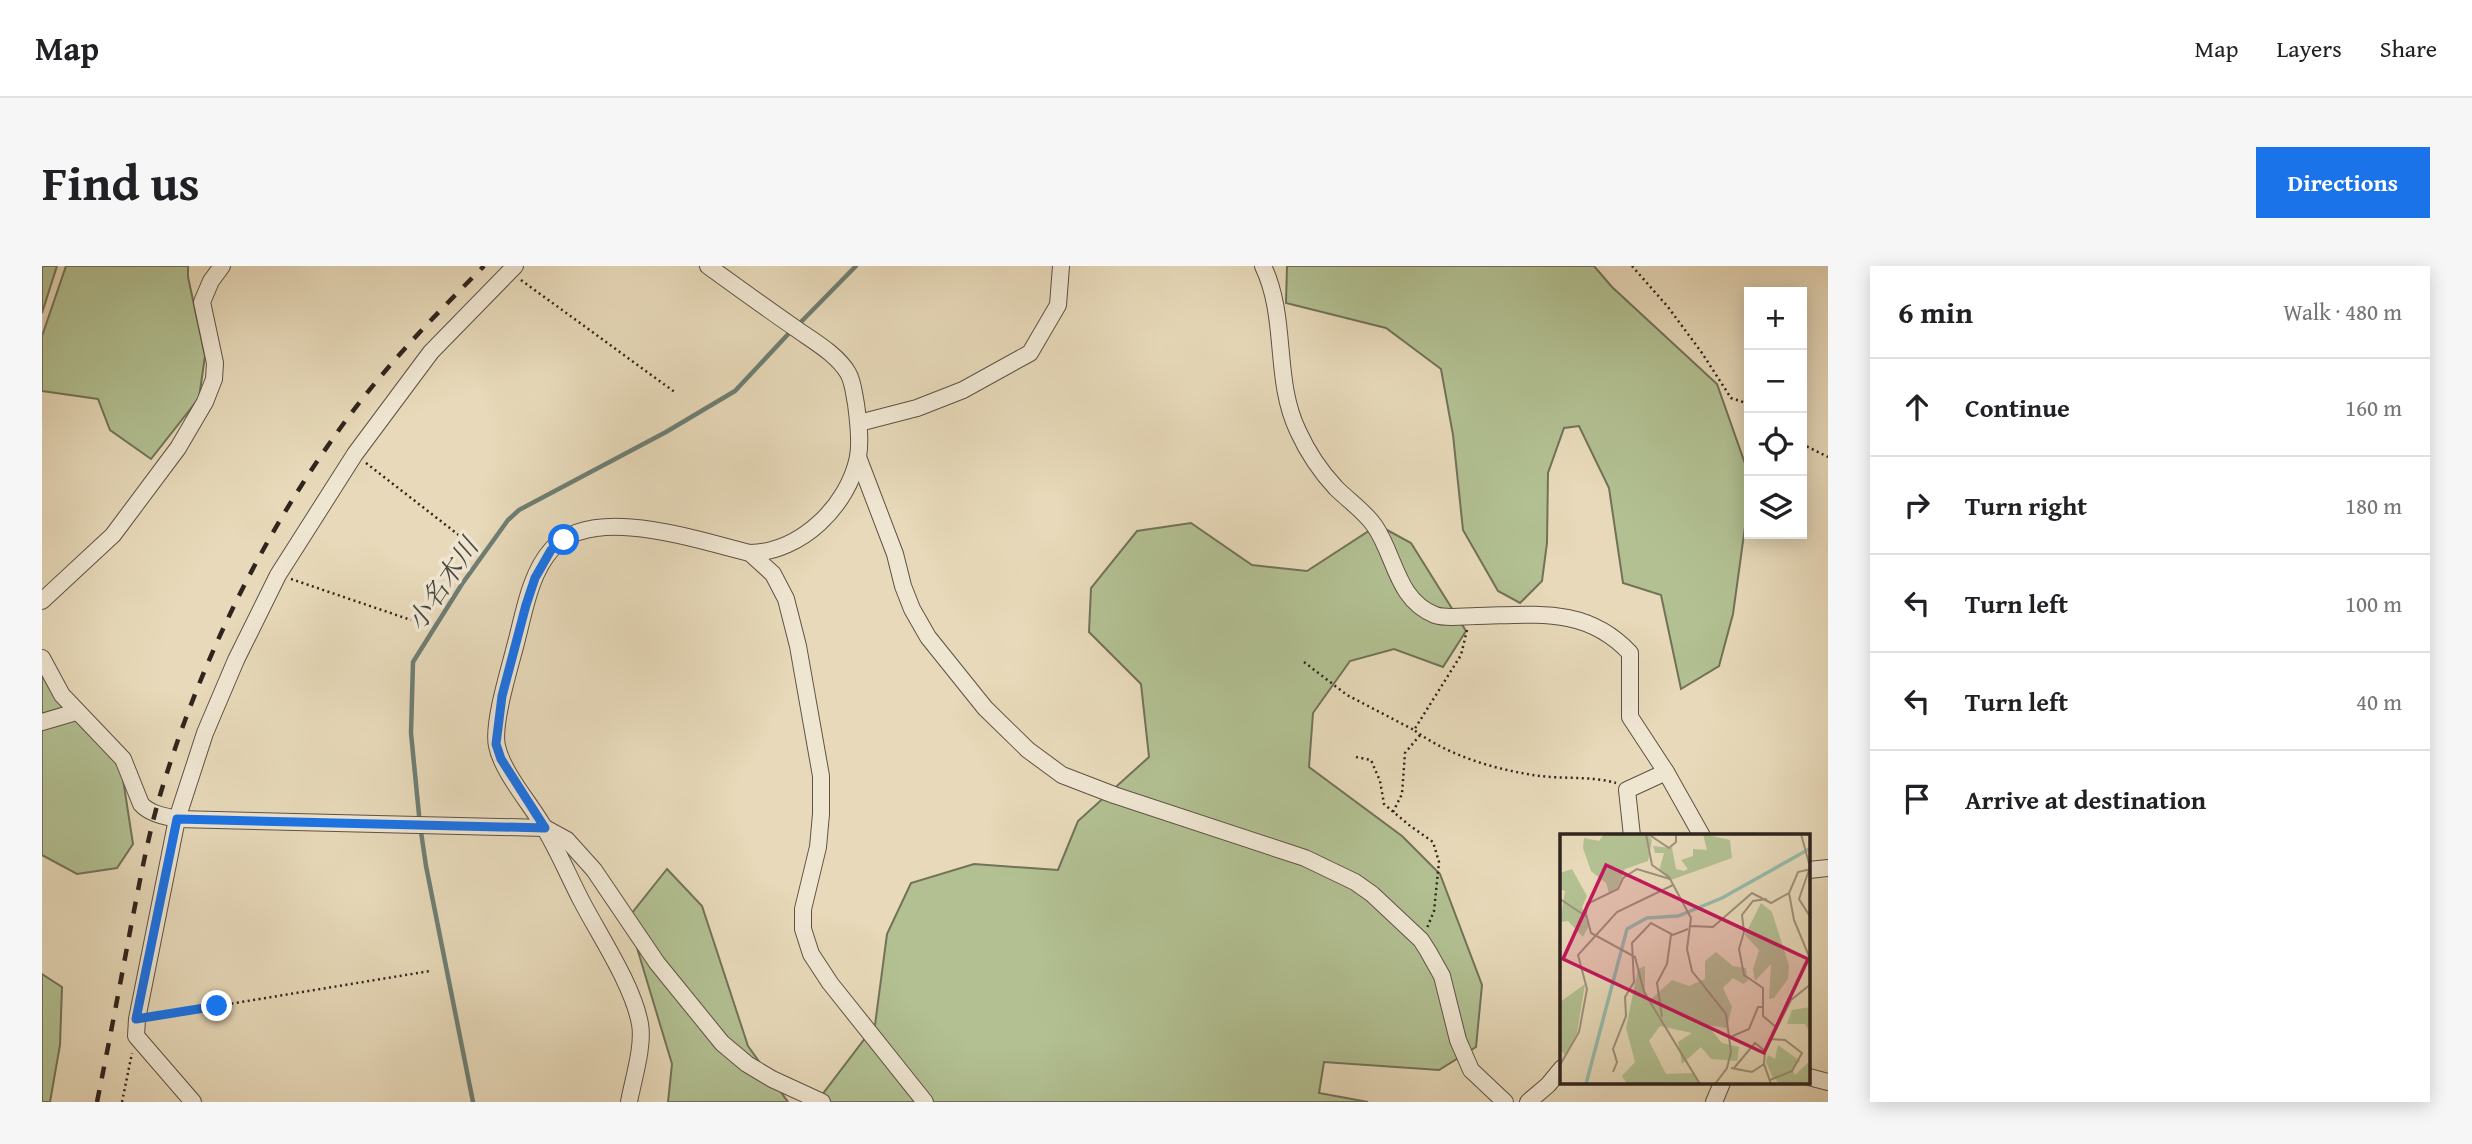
<!DOCTYPE html>
<meta charset="utf-8">
<style>
:root{--surface:#fff;--page:#f6f6f6;--text:#202124;--muted:#757577;--line:#e0e0e0;--accent:#1a73e8}
body{margin:0;font-family:"Gentium Book Plus","Noto Serif JP",serif;background:var(--page);color:var(--text)}
.controls{position:absolute;right:21px;top:21px;display:grid;overflow:hidden;border-radius:0px;box-shadow:0 4px 18px #0003}
.controls button{width:63px;height:63px;display:grid;place-items:center;padding:0;border:0;border-bottom:2px solid var(--line);background:var(--surface);color:var(--text);font:35px sans-serif}
.stop{position:absolute;width:21px;height:21px;margin:-16px;border:5px solid #1a73e8;border-radius:50%;background:#fff}
.stop.end{background:#1a73e8;border-color:#fff;box-shadow:0 2px 7px #0008}
.list{margin:0;padding:0;list-style:none}
h2{display:flex;justify-content:space-between;align-items:center;height:91px;margin:0;padding:0 28px;font-size:30px}
h2 small{font-size:23px;font-weight:400;color:var(--muted)}
.list li{display:grid;grid-template-columns:46px 1fr auto;gap:21px;align-items:center;box-sizing:border-box;height:98px;padding:0 28px;border-top:2px solid var(--line)}
.list b{display:block;font-size:26px;white-space:nowrap}
.list em{font-size:23px;font-style:normal;color:var(--muted)}
.icon{flex:none;width:38px;height:38px;fill:none;stroke:currentColor;stroke-width:2;stroke-linecap:round;stroke-linejoin:round}
.map{position:relative;flex:none;width:1786px;height:836px;overflow:hidden;border-radius:0px}
header{display:flex;align-items:center;gap:42px;box-sizing:border-box;height:98px;padding:0 35px;background:var(--surface);border-bottom:2px solid var(--line)}
header strong{font-size:33px}
nav{display:flex;gap:38px;margin-inline-start:auto;font-size:24px}
.intro{display:flex;align-items:center;justify-content:space-between;box-sizing:border-box;height:168px;padding:0 42px}
h1{margin:0;font-size:49px}
.button{padding:18px 32px;border-radius:0px;background:var(--accent);color:#fff;font-size:24px;font-weight:700}
main{display:flex;gap:42px;padding:0 42px}
aside{flex:1;background:var(--surface);border-radius:0px;box-shadow:0 4px 18px #0003}
.map>svg:first-child{display:block}
.green{fill:#b2c092;stroke:#717258;stroke-width:2}
.lines{fill:none;stroke-linecap:round;stroke-linejoin:round}
.stream{stroke:#6e7e73;stroke-width:4.5}
.minor-casing{stroke:#5e5245;stroke-width:18}
.path{stroke:#30251e;stroke-width:2.5;stroke-dasharray:2 3.5;stroke-linecap:butt}
.minor{stroke:#efe6d2;stroke-width:16}
.rail{stroke:#30251e;stroke-width:4.5;stroke-dasharray:12 12;stroke-linecap:butt}
.route{stroke:#1a73e8;stroke-width:9}
.labels{text-anchor:middle;dominant-baseline:central;stroke-width:7;stroke-linejoin:round;paint-order:stroke}
.water-label{font-size:26px;font-style:italic;fill:#4a4a41;stroke:#efe6d2}
.inset-river{fill:none;stroke:#97baab;stroke-width:3.5}
.inset-road{fill:none;stroke:#9e917b;stroke-width:2}
.view{fill:#c2185b;fill-opacity:0.15;stroke:#c2185b;stroke-width:3.5}
.inset-edge{fill:none;stroke:#30251e;stroke-width:3.5}
</style>
<header>
<strong>Map</strong>
<nav><a>Map</a><a>Layers</a><a>Share</a></nav>
</header>
<div class="intro"><h1>Find us</h1><a class="button">Directions</a></div>
<main>
<div class="map">
<svg width="1786" height="836" viewBox="0 0 1786 836">
<rect width="100%" height="100%" fill="#e7d9b9"/>
<filter id="stains"><feTurbulence type="fractalNoise" baseFrequency=".00286" numOctaves="4"/><feColorMatrix values="0 0 0 0 .2 0 0 0 0 .09 0 0 0 0 .02 0 0 0 .5 -.17"/></filter>
<radialGradient id="worn" r=".72"><stop offset=".6" stop-color="#630" stop-opacity="0"/><stop offset="1" stop-color="#630" stop-opacity=".3"/></radialGradient>
<!-- green -->
<g class="green">
<path d="M0,0H15L0,47Z"/>
<path d="M24,0H146V11L163,90L157,132L109,193L68,164L56,133L0,125V70Z"/>
<path d="M1245,0H1552L1570,21L1675,118L1707,209V232L1691,348L1677,400L1639,423L1619,329L1581,317L1567,222L1537,160L1522,162L1506,207L1505,277L1500,315L1478,337L1456,325L1421,264L1411,169L1399,103L1344,62L1244,37Z"/>
<path d="M1149,257L1210,299L1265,305L1336,259L1369,277L1424,365L1401,401L1352,383L1308,395L1271,447L1267,501L1360,570L1398,608L1440,719L1434,781L1397,804L1282,796L1277,827L1326,836H768L776,834L833,759L845,668L869,617L932,598L1016,604L1036,555L1107,491L1099,418L1047,366L1049,322L1095,265Z"/>
<path d="M0,408L79,500L91,578L75,602L35,608L0,589Z"/>
<path d="M625,603L660,640L706,780L746,836H626L630,798L586,652Z"/>
<path d="M0,708L20,721L18,779L8,836H0Z"/>
</g>
<g class="lines">
<!-- stream -->
<g class="stream">
<path d="M757,58L814,0"/>
<path d="M431,836L384,600L378,559L369,467L371,396L420,318L466,254L477,244L624,166L693,125L750,64"/>
</g>
<!-- minor casing -->
<g class="minor-casing">
<g id="minor">
<path d="M1221,0C1246,52 1231,113 1256,165C1265,185 1279,206 1294,222C1306,234 1322,245 1332,259C1353,288 1354,334 1393,349C1404,353 1422,350 1435,350C1493,349 1544,340 1588,387V451L1624,506L1660,570"/>
<path d="M817,157L875,142L921,124L988,87L1016,39L1019,0"/>
<path d="M816,191L853,288L861,320L870,343L886,371L943,442L986,484L1020,509L1072,529L1263,592L1313,616L1330,628L1379,674L1386,685L1400,710L1416,774L1429,804L1463,836"/>
<path d="M708,287L731,308L744,333L756,380L779,510V548L776,581L761,643V663L769,688L788,717L883,836"/>
<path d="M0,335L71,269L136,182L163,136L172,113L173,97L160,36L169,15L180,0"/>
<path d="M0,392L20,429L81,493L99,538C108,548 122,550 135,553L503,562L525,574L552,604L615,697L680,777L705,798L730,813L780,836"/>
<path d="M0,456L34,446"/>
<path d="M1590,570L1585,524L1624,506"/>
<path d="M1767,604L1786,602"/>
<path d="M1767,811L1786,816"/>
<path d="M151,836L94,770L95,753L135,553L163,467L194,394L236,309L313,188L389,86L473,0"/>
<path d="M587,836C591,814 602,780 598,758C591,719 557,669 539,634C526,609 515,582 500,558C487,536 460,505 455,480C450,458 468,401 474,377C482,347 488,307 510,283C551,237 657,275 708,287C759,286 806,240 816,191C819,174 816,154 814,138C812,128 811,115 806,107C795,88 771,75 753,62C724,42 695,21 666,0"/>
<path d="M1486,836L1506,819L1520,802"/>
<path d="M1672,836L1680,817"/>
</g>
</g>
<!-- path -->
<g class="path">
<path d="M1590,0L1626,41L1660,87L1689,132L1707,138"/>
<path d="M479,14L634,127"/>
<path d="M1760,178L1786,191"/>
<path d="M324,197L418,270"/>
<path d="M249,313L369,354"/>
<path d="M1425,364L1419,389L1372,464C1407,490 1454,504 1498,510C1522,513 1550,510 1574,517"/>
<path d="M1262,396L1305,429L1372,464"/>
<path d="M1314,491L1329,494L1338,515L1342,538L1367,559L1391,576L1397,596L1392,645L1385,662"/>
<path d="M1351,546L1360,528L1363,487L1378,469"/>
<path d="M108,751L388,705"/>
<path d="M80,836L90,787"/>
</g>
<!-- minor -->
<use href="#minor" class="minor"/>
<!-- rail -->
<path class="rail" d="M55,836C67,777 78,719 89,660C98,615 106,569 119,526C157,400 216,278 292,171C335,109 389,53 442,0"/>
</g>
<g class="lines">
<!-- route -->
<path class="route" d="M175,740L94,753L135,553L503,562L459,493L454,478L460,430L484,339L493,312L509,284L522,274"/>
</g>
<g class="labels">
<!-- water labels -->
<g class="water-label">
<text transform="translate(400 318) rotate(-56)">小名木川</text>
</g>
</g>
<!-- overview -->
<g transform="translate(1518 568)">
<rect width="250" height="250" fill="#e7d9b9"/>
<path d="M44,0H87L92,6L88,27L65,35L57,54L49,59L46,49L31,37L23,14L24,4L39,7ZM143,0L170,6L172,24L111,46L99,37L104,19H95L93,12L112,14L116,35L124,37L128,35L121,26L133,22V15L147,16ZM12,35L27,62L22,73L29,92L23,103L8,87L0,88L5,57L0,55V39ZM201,69L212,78L229,132L228,145L214,164L209,165L211,130L195,147L193,135L199,116L185,101ZM156,118L173,132L186,134L188,147L183,150L173,144L163,154L172,173L167,194L147,191L162,209L179,213L177,227L151,225L141,213L122,230L118,208L132,199L100,192L89,207L106,240L134,239L139,250H67L62,242L75,228L66,194L78,135L85,132V156L90,166L112,146L129,152L145,145V127ZM25,150L17,199L5,221L0,216V168ZM250,173V199L245,190H227L232,176ZM218,211L240,227L232,235L235,241L250,227V250H220L212,242L206,228L208,221L215,225Z" fill="#b2c092"/>
<path class="inset-river" d="M26,250L67,95L87,84L118,82L162,64L251,14"/>
<path class="inset-road" d="M86,0L92,31L109,43L131,84L127,115L132,137L166,180L171,218L167,234L155,250M88,0L109,14L116,8V0M241,0L250,33L239,65L251,84M251,35L238,38L229,59L234,86L251,127M110,45L77,35L63,44L58,55L27,70L26,80L31,99L75,123L84,158L140,250M0,65L27,83M207,65L193,67L182,81L184,98L179,115L184,141L203,154V182L216,193M130,92L153,93L192,59L211,69L229,59M102,183L97,149L107,130L111,101M168,204L189,195L198,173H203M0,231L19,198L27,155L18,121L57,78L113,51M171,234L192,238L204,230M174,234L195,209L205,217M53,238L57,228L53,215L66,182L65,163L74,148L72,109L91,89L113,101L128,95M210,246L232,237L242,219L225,206L211,205M211,250L204,230L205,217L231,166L251,150"/>
<path class="view" d="M46,31L248,125L204,219L3,125Z"/>
<rect width="250" height="250" class="inset-edge"/>
</g>
<rect width="100%" height="100%" filter="url(#stains)"/>
<rect width="100%" height="100%" fill="url(#worn)"/>
</svg>
<div class="controls">
<button>+</button>
<button>−</button>
<button><svg class="icon" aria-label="locate" viewBox="0 0 24 24"><circle cx="12" cy="12" r="6"/><path d="M12 2v4M12 18v4M2 12h4M18 12h4"/></svg></button>
<button><svg class="icon" aria-label="layers" viewBox="0 0 24 24"><path d="M12 4l9 5-9 5-9-5zM3 14l9 5 9-5"/></svg></button>
</div>
<div class="stop" style="left:522px;top:274px"></div>
<div class="stop end" style="left:175px;top:740px"></div>
</div>
<aside>
<h2>6 min<small>Walk · 480 m</small></h2>
<ul class="list">
<li><svg class="icon" aria-label="ahead" viewBox="0 0 24 24"><path d="M12 20V5M6 11l6-6 6 6"/></svg><div><b>Continue</b></div><em>160 m</em></li>
<li><svg class="icon" aria-label="right" viewBox="0 0 24 24"><path d="M7 20v-9h11M14 6l5 5-5 5"/></svg><div><b>Turn right</b></div><em>180 m</em></li>
<li><svg class="icon" aria-label="left" viewBox="0 0 24 24"><path d="M17 20v-9H6M10 6l-5 5 5 5"/></svg><div><b>Turn left</b></div><em>100 m</em></li>
<li><svg class="icon" aria-label="left" viewBox="0 0 24 24"><path d="M17 20v-9H6M10 6l-5 5 5 5"/></svg><div><b>Turn left</b></div><em>40 m</em></li>
<li><svg class="icon" aria-label="arrive" viewBox="0 0 24 24"><path d="M6 21V4h12l-3 4 3 4H6"/></svg><div><b>Arrive at destination</b></div></li>
</ul>
</aside>
</main>
